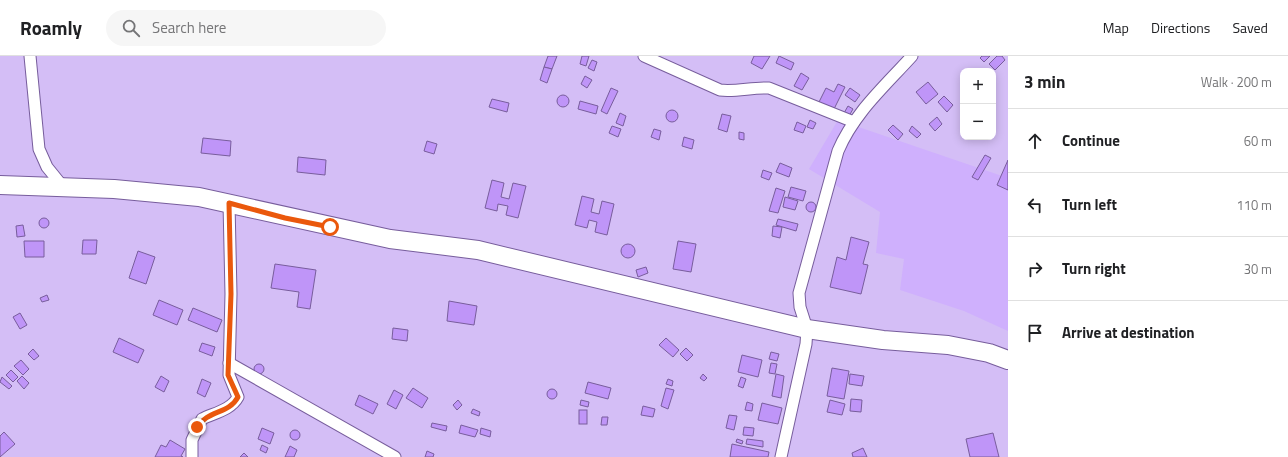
<!DOCTYPE html>
<meta charset="utf-8">
<style>
:root{--surface:#fff;--page:#f6f6f6;--text:#202124;--muted:#757577;--line:#e0e0e0}
body{margin:0;font-family:"Titillium Web",sans-serif;background:var(--page);color:var(--text)}
.controls{position:absolute;right:12px;top:12px;display:grid;overflow:hidden;border-radius:8px;box-shadow:0 2px 10px #0003}
.controls button{width:36px;height:36px;display:grid;place-items:center;padding:0;border:0;border-bottom:1px solid var(--line);background:var(--surface);color:var(--text);font:20px sans-serif}
.stop{position:absolute;width:12px;height:12px;margin:-9px;border:3px solid #ea580c;border-radius:50%;background:#fff}
.stop.end{background:#ea580c;border-color:#fff;box-shadow:0 1px 4px #0008}
.list{margin:0;padding:0;list-style:none}
h2{display:flex;justify-content:space-between;align-items:center;height:52px;margin:0;padding:0 16px;font-size:17px}
h2 small{font-size:13px;font-weight:400;color:var(--muted)}
.list li{display:grid;grid-template-columns:26px 1fr auto;gap:12px;align-items:center;box-sizing:border-box;height:64px;padding:0 16px;border-top:1px solid var(--line)}
.list b{display:block;font-size:15px;white-space:nowrap}
.list em{font-size:13px;font-style:normal;color:var(--muted)}
.icon{flex:none;width:22px;height:22px;fill:none;stroke:currentColor;stroke-width:2;stroke-linecap:round;stroke-linejoin:round}
.map{position:relative;flex:none;width:1008px;height:401px;overflow:hidden}
header{display:flex;align-items:center;gap:24px;box-sizing:border-box;height:56px;padding:0 20px;background:var(--surface);border-bottom:1px solid var(--line)}
header strong{font-size:19px}
nav{display:flex;gap:22px;margin-inline-start:auto;font-size:14px}
.search{width:280px;height:36px;background:var(--page);display:flex;align-items:center;gap:10px;box-sizing:border-box;padding:0 14px;border-radius:22px;color:var(--muted);font-size:15px}
main{display:flex}
aside{flex:1;background:var(--surface)}
.map>svg:first-child{display:block}
.built{fill:#cfb0fd}
.building{fill:#bf95f8;stroke:#785d9c}
.lines{fill:none;stroke-linecap:round;stroke-linejoin:round}
.minor-casing{stroke:#775d9c;stroke-width:13}
.primary-casing{stroke:#775d9c;stroke-width:20}
.minor{stroke:#fff;stroke-width:11}
.primary{stroke:#fff;stroke-width:18}
.route{stroke:#ea580c;stroke-width:5}
</style>
<header>
<strong>Roamly</strong>
<div class="search"><svg class="icon" aria-label="search" viewBox="0 0 24 24"><circle cx="10" cy="10" r="6"/><path d="M15 15l6 6"/></svg>Search here</div>
<nav><a>Map</a><a>Directions</a><a>Saved</a></nav>
</header>
<main>
<div class="map">
<svg width="1008" height="401" viewBox="0 0 1008 401">
<rect width="100%" height="100%" fill="#d4bef6"/>
<!-- built -->
<path class="built" d="M838,64L1008,122V275L964,255L900,234L904,203L876,197L880,156L809,113Z"/>
<!-- building -->
<g class="building">
<path d="M548,0H557L552,13L544,11Z"/>
<path d="M582,0H589L586,10L580,8Z"/>
<path d="M754,0H770L762,13L751,7Z"/>
<path d="M779,0L794,7L791,14L776,7Z"/>
<path d="M982,0H990L984,6L980,2Z"/>
<path d="M997,0H1002L1005,4L995,14L989,8Z"/>
<path d="M592,4L597,6L594,15L588,12Z"/>
<path d="M544,11L552,13L547,27L540,24Z"/>
<path d="M801,17L809,22L802,34L794,30Z"/>
<path d="M585,20L592,24L587,32L581,28Z"/>
<path d="M928,26L938,38L926,48L916,36Z"/>
<path d="M838,28L845,31L834,53L819,46L826,32L834,36Z"/>
<path d="M611,32L618,35L607,58L601,55Z"/>
<path d="M850,32L860,39L855,46L845,39Z"/>
<circle cx="563" cy="45" r="6"/>
<path d="M944,40L953,49L947,56L938,46Z"/>
<path d="M492,43L509,47L507,56L489,51Z"/>
<path d="M580,45L598,50L596,58L578,53Z"/>
<path d="M848,50L853,53L849,60L844,57Z"/>
<circle cx="672" cy="60" r="6"/>
<path d="M620,57L626,60L623,70L616,67Z"/>
<path d="M722,58L731,60L727,76L718,73Z"/>
<path d="M937,61L942,68L935,75L929,68Z"/>
<path d="M810,64L816,67L813,73L807,71Z"/>
<path d="M797,66L806,70L803,77L794,74Z"/>
<path d="M893,69L903,78L898,84L888,74Z"/>
<path d="M612,70L621,73L618,81L609,77Z"/>
<path d="M912,70L921,78L917,82L909,75Z"/>
<path d="M654,73L661,75L659,84L651,81Z"/>
<path d="M739,76L744,77V84L739,83Z"/>
<path d="M684,81L694,84L692,93L682,90Z"/>
<path d="M203,82L231,85L230,100L201,97Z"/>
<path d="M427,85L437,88L434,98L424,95Z"/>
<path d="M985,99L991,102L978,124L972,121Z"/>
<path d="M298,101L326,104L325,119L297,116Z"/>
<path d="M1008,104V134L997,129Z"/>
<path d="M780,107L792,112L789,121L776,116Z"/>
<path d="M763,114L772,117L769,124L761,121Z"/>
<path d="M492,124L504,127L501,141L509,143L513,127L526,130L518,162L506,159L508,150L498,148L497,155L485,152Z"/>
<path d="M791,131L806,135L803,145L788,141Z"/>
<path d="M776,132L785,135L778,157L769,155Z"/>
<path d="M582,140L594,143L591,156L599,158L602,145L614,148L607,179L595,176L597,166L589,164L587,172L575,169Z"/>
<path d="M785,141L798,145L795,154L783,151Z"/>
<circle cx="811" cy="151" r="5"/>
<circle cx="44" cy="167" r="5"/>
<path d="M778,163L798,168L796,175L776,169Z"/>
<path d="M23,169L25,180L17,181L16,170Z"/>
<path d="M773,170L782,171L780,182L772,180Z"/>
<path d="M851,181L869,186L863,208L868,209L861,238L830,231L837,201L846,204Z"/>
<path d="M83,184H97L96,198H82Z"/>
<path d="M24,185H44V201H25Z"/>
<path d="M678,185L696,188L691,216L673,213Z"/>
<circle cx="628" cy="195" r="7"/>
<path d="M138,195L155,201L146,228L129,222Z"/>
<path d="M275,208L316,214L310,253L297,251L299,236L271,232Z"/>
<path d="M646,211L648,217L638,221L636,214Z"/>
<path d="M47,239L49,244L42,246L40,242Z"/>
<path d="M159,244L183,254L177,269L153,259Z"/>
<path d="M449,245L477,250L474,269L447,265Z"/>
<path d="M193,252L222,264L217,276L188,264Z"/>
<path d="M20,257L27,269L20,273L13,261Z"/>
<path d="M393,272L408,274L407,285L392,283Z"/>
<path d="M119,282L144,294L138,307L113,296Z"/>
<path d="M666,282L679,294L673,301L659,289Z"/>
<path d="M202,287L215,291L212,300L199,295Z"/>
<path d="M686,292L693,299L687,305L680,298Z"/>
<path d="M33,293L39,300L34,304L28,298Z"/>
<path d="M771,296L779,298L777,305L769,303Z"/>
<path d="M742,299L762,304L758,321L738,316Z"/>
<path d="M21,304L29,313L23,319L14,310Z"/>
<path d="M771,307L777,308L775,318L769,317Z"/>
<circle cx="259" cy="313" r="5"/>
<path d="M832,312L849,315L844,343L827,340Z"/>
<path d="M11,314L18,321L13,326L6,319Z"/>
<path d="M703,318L707,322L704,325L700,322Z"/>
<path d="M776,318L784,320L781,342L772,340Z"/>
<path d="M850,318L864,320L862,330L849,328Z"/>
<path d="M22,320L29,327L24,333L17,325Z"/>
<path d="M161,320L169,325L164,336L155,331Z"/>
<path d="M2,321L12,330L9,333L0,326Z"/>
<path d="M741,321L746,323L743,332L738,330Z"/>
<path d="M202,323L211,327L205,341L197,337Z"/>
<path d="M668,323L673,325L672,330L666,328Z"/>
<path d="M588,326L611,332L608,343L585,337Z"/>
<path d="M413,332L428,342L422,352L406,342Z"/>
<path d="M666,332L674,334L668,353L661,350Z"/>
<circle cx="552" cy="338" r="5"/>
<path d="M394,334L403,339L396,353L387,348Z"/>
<path d="M359,339L378,348L373,358L355,349Z"/>
<path d="M851,343L862,344L861,356L850,355Z"/>
<path d="M458,344L462,349L457,354L453,349Z"/>
<path d="M581,344L589,346L588,351L580,349Z"/>
<path d="M830,344L845,348L842,359L827,356Z"/>
<path d="M747,346L753,348L752,355L745,354Z"/>
<path d="M762,347L782,352L778,368L758,364Z"/>
<path d="M643,350L655,353L653,361L641,359Z"/>
<path d="M473,353L480,356L479,360L471,357Z"/>
<rect x="579" y="354" width="8" height="14"/>
<path d="M729,359L737,360L734,374L726,372Z"/>
<path d="M602,361H608L607,369H601Z"/>
<path d="M432,367L447,370L446,375L431,371Z"/>
<path d="M461,369L478,374L475,381L459,377Z"/>
<path d="M744,371L754,372L753,380L743,379Z"/>
<path d="M262,372L274,377L270,388L258,383Z"/>
<path d="M481,372L491,375L490,381L480,378Z"/>
<circle cx="295" cy="379" r="5"/>
<path d="M4,376L15,388L0,401V380Z"/>
<path d="M993,377L999,401H970L966,383Z"/>
<path d="M737,383L743,385L742,388L736,386Z"/>
<path d="M747,383L763,385V391L746,388Z"/>
<path d="M170,384L185,393L181,400L183,401H155L161,389L166,391Z"/>
<path d="M732,388L769,396L768,401H730Z"/>
<path d="M262,389L268,392L266,397L260,394Z"/>
<path d="M290,390L297,394L294,401H285Z"/>
<path d="M863,392L867,401H853L852,397Z"/>
<path d="M427,395L434,398L433,401H425Z"/>
<path d="M244,397L248,401H240Z"/>
</g>
<g class="lines">
<!-- minor casing -->
<g class="minor-casing">
<g id="minor">
<path d="M30,0L39,93L47,111L64,132"/>
<path d="M644,0L720,34C736,36 753,31 769,32L854,66"/>
<path d="M229,307L395,401"/>
<path d="M192,401V384L202,363C214,357 231,354 238,341L229,319L231,238L229,147"/>
<path d="M781,401L806,288L807,273L800,251L799,237L838,95C854,57 885,30 912,0"/>
</g>
</g>
<!-- primary casing -->
<g class="primary-casing">
<path id="primary" d="M0,129L114,133L199,141L390,183L478,194L807,273L883,284L948,289L989,297L1008,304"/>
</g>
<!-- minor -->
<use href="#minor" class="minor"/>
<!-- primary -->
<use href="#primary" class="primary"/>
</g>
<g class="lines">
<!-- route -->
<path class="route" d="M197,371C208,354 229,358 238,341L228,319L231,238L229,147L285,162L330,171"/>
</g>
</svg>
<div class="controls">
<button>+</button>
<button>−</button>
</div>
<div class="stop" style="left:330px;top:171px"></div>
<div class="stop end" style="left:197px;top:371px"></div>
</div>
<aside>
<h2>3 min<small>Walk · 200 m</small></h2>
<ul class="list">
<li><svg class="icon" aria-label="ahead" viewBox="0 0 24 24"><path d="M12 20V5M6 11l6-6 6 6"/></svg><div><b>Continue</b></div><em>60 m</em></li>
<li><svg class="icon" aria-label="left" viewBox="0 0 24 24"><path d="M17 20v-9H6M10 6l-5 5 5 5"/></svg><div><b>Turn left</b></div><em>110 m</em></li>
<li><svg class="icon" aria-label="right" viewBox="0 0 24 24"><path d="M7 20v-9h11M14 6l5 5-5 5"/></svg><div><b>Turn right</b></div><em>30 m</em></li>
<li><svg class="icon" aria-label="arrive" viewBox="0 0 24 24"><path d="M6 21V4h12l-3 4 3 4H6"/></svg><div><b>Arrive at destination</b></div></li>
</ul>
</aside>
</main>
